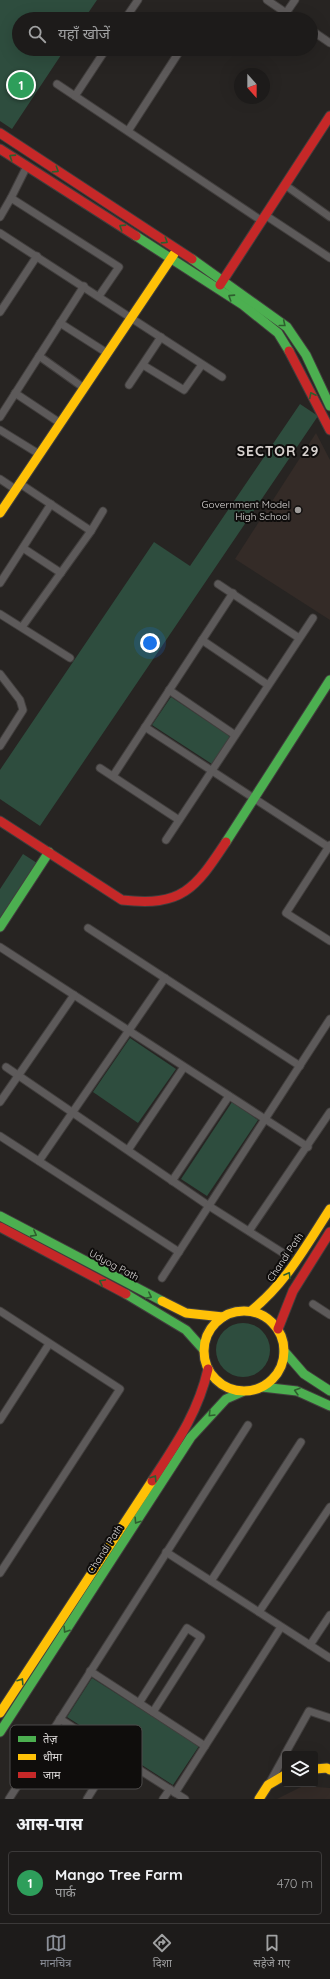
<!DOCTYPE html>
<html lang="hi">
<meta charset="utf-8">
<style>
:root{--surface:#1d1b1a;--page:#252423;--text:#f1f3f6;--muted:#a0a1a2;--line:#3b3939;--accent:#8c9099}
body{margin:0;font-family:Quicksand,"Noto Sans Devanagari",sans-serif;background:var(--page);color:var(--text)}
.controls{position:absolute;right:12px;bottom:12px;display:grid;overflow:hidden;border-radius:4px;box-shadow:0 4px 16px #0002}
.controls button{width:36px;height:36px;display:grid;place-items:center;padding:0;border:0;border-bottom:1px solid var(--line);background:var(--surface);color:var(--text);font:20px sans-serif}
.compass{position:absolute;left:234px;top:68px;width:36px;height:36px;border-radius:50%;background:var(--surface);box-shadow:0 4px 16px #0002;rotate:159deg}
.you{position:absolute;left:150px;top:643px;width:14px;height:14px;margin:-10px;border:3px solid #fff;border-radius:50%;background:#1a73e8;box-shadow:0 0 0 6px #1a73e833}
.badge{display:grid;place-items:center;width:26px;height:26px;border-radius:50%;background:var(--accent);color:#fff;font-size:13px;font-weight:700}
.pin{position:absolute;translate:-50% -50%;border:2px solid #fff;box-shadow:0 1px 4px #0006}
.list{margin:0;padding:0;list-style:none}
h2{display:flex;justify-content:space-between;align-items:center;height:52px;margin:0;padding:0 16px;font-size:17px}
h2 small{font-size:13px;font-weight:400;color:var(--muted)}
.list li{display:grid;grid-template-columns:26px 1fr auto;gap:12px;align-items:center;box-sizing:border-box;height:64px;margin:0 8px 8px;padding:0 8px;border:1px solid var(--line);border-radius:4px}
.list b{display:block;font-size:15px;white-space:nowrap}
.list p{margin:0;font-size:13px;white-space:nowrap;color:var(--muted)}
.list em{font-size:13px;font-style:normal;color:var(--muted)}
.icon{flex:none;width:22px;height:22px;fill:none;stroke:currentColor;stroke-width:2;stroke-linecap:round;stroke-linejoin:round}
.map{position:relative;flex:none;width:330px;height:1799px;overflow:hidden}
.search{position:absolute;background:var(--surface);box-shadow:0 4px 16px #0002;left:12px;right:12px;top:12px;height:44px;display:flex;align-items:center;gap:10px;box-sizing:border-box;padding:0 14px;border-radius:22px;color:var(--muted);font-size:15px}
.sheet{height:124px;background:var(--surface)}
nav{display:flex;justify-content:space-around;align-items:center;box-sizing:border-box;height:56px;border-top:1px solid var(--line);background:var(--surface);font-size:11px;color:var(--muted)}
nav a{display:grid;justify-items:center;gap:2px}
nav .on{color:var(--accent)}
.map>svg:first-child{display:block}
.built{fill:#342b27}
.green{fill:#2e4d3e}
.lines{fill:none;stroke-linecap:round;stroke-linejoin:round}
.street-casing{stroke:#413e3d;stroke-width:9}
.fast-casing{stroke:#413e3d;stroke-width:11}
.slow-casing{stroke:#413e3d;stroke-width:11}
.jam-casing{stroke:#413e3d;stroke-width:11}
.street{stroke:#5d5a5a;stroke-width:7}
.fast{stroke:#4caf50;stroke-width:9}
.slow{stroke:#ffc107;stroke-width:9}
.jam{stroke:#c62828;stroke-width:9}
.oneway{stroke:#2e5e2e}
.poi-dot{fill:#9f9c9a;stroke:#0f0d0c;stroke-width:1.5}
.labels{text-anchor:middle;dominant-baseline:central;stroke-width:4;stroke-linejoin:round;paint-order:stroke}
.poi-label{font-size:10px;fill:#dfdcdb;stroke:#0f0d0c;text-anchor:end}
.street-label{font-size:10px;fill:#dfdcdb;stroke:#0f0d0c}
.district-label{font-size:14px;font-weight:bold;letter-spacing:1px;fill:#d6d0cd;stroke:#0f0d0c}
.key{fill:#0f0d0c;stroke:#4d4b4a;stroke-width:1}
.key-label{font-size:11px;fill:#dfdcdb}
</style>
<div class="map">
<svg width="330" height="1799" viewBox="0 0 330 1799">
<rect width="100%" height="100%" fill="#272422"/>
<!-- built -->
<g class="built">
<path d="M316,433L330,460V620L235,559Z"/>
<path d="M303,1786L330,1788V1799H277Z"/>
</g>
<!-- green -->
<g class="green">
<path d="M0,0H97L84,19H19V49H65L12,129L0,121Z"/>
<path d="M300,404L318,416L40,826L0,799V770L154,542L190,566Z"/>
<path d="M171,697L231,737L212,764L152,725Z"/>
<path d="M23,854L37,863L0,919V889Z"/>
<path d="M130,1038L176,1069L138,1123L93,1092Z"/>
<path d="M232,1102L258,1120L207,1196L181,1179Z"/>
<circle cx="243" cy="1350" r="27"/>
<path d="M92,1678L199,1746L173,1785L67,1717Z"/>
</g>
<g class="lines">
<!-- street casing -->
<g class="street-casing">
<g id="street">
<path d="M267,0L295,19"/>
<path d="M286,13L295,0"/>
<path d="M125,19L138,0"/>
<path d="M311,30L330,43"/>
<path d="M57,84L262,221"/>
<path d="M75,96L106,49"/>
<path d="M128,131L181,49"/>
<path d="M285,185L330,217"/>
<path d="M11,198L27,166"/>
<path d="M265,215L330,258"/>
<path d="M0,217L11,198L119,267L99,296"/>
<path d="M0,233L222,377"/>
<path d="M0,312L37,256"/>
<path d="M60,323L107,353"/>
<path d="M39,356L84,388"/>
<path d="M143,365L184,390L201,366"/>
<path d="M129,385L161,337"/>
<path d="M15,393L60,423"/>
<path d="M0,417L84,286"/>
<path d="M0,430L39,454"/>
<path d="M0,479L15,489"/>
<path d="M19,483L91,531"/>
<path d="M23,548L61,573"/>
<path d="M0,583L51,504"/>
<path d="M218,584L299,638"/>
<path d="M0,614L70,658"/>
<path d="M22,627L91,531L103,511"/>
<path d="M202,640L268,685"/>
<path d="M0,674L20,700L23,710L0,746"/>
<path d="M169,690L235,735"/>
<path d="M145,727L330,848"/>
<path d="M100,768L179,820"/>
<path d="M113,776L233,593"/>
<path d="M166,840L313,618"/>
<path d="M330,845L286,913L330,941"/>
<path d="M88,928L300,1066"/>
<path d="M0,947L308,1147"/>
<path d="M6,1067L209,1206L283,1253"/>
<path d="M0,1102L74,995"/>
<path d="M0,1136L179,1252"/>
<path d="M128,1150L184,1067"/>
<path d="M39,1161L165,978"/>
<path d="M172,1181L229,1096"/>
<path d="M249,1231L330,1112"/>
<path d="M162,1278L330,1019"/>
<path d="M313,1304L330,1315"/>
<path d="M0,1311L120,1389L0,1573"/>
<path d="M0,1420L49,1344"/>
<path d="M166,1552L330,1658"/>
<path d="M211,1581L301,1442"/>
<path d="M259,1612L330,1507"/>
<path d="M310,1645L330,1615"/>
<path d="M90,1671L205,1746"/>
<path d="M139,1703L187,1628L201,1637L153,1712"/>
<path d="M60,1719L185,1799"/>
<path d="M285,1754L309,1711L330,1718"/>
<path d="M269,1784L285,1755"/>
<path d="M175,1793L281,1627"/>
<path d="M9,1799L248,1425"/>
<path d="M87,1799L115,1754"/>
<path d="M163,1799L170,1789"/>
</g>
</g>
<!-- fast casing -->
<g class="fast-casing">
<g id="fast">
<path d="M136,236L243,305L278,333L289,351"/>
<path d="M192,259L287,327L306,355L330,406"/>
<path d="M226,842L330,680"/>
<path d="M0,927L49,852"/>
<path d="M0,1216L162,1301"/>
<path d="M126,1294L186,1330L203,1349"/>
<path d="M284,1351L304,1374L330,1391"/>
<path d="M262,1387L297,1391L330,1406"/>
<path d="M0,1732L191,1437L226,1399L242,1392"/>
</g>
</g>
<!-- slow casing -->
<g class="slow-casing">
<g id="slow">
<path d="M0,513L174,254"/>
<path d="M162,1301L186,1313L223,1317"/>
<circle cx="244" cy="1351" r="40"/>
<path d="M251,1311C286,1283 306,1246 330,1209"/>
<path d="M0,1713L152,1481"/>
<path d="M315,1769L327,1768L330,1770"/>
<path d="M259,1799L268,1785L285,1775"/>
</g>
</g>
<!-- jam casing -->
<g class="jam-casing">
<g id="jam">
<path d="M0,133L192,259"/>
<path d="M0,149L136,236"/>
<path d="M220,285L330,116"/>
<path d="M289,351L330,430"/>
<path d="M0,821L122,900C182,907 195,889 226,842"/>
<path d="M0,1227L126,1294"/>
<path d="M278,1329L293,1291L330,1232"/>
<path d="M152,1481C176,1444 198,1413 208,1369"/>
</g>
</g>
<!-- street -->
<use href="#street" class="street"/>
<!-- fast -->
<use href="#fast" class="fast"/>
<!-- slow -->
<use href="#slow" class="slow"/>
<!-- jam -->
<use href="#jam" class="jam"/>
</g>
<!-- one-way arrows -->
<defs><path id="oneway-chevron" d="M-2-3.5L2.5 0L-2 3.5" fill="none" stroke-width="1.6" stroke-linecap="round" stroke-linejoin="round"/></defs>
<g class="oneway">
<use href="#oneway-chevron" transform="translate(12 157) rotate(-147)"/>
<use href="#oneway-chevron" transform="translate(56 170) rotate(33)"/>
<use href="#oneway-chevron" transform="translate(122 227) rotate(-147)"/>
<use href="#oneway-chevron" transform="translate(165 241) rotate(33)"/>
<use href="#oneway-chevron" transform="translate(231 297) rotate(-147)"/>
<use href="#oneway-chevron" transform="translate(283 324) rotate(39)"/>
<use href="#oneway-chevron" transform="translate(312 395) rotate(-117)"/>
<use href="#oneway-chevron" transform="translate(34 1234) rotate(28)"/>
<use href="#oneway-chevron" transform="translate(288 1275) rotate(-59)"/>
<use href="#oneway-chevron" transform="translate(102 1282) rotate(-152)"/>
<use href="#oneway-chevron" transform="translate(149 1296) rotate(27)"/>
<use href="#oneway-chevron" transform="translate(297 1391) rotate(-164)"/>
<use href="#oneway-chevron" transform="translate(211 1414) rotate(134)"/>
<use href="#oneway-chevron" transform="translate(154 1478) rotate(-57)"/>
<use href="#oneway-chevron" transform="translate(137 1521) rotate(123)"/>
<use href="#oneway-chevron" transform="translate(66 1630) rotate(123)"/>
<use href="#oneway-chevron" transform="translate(21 1681) rotate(-57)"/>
</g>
<!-- markers -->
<circle class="poi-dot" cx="298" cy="510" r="4"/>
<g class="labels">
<!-- poi labels -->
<g class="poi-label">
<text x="290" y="504">Government Model<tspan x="290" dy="12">High School</tspan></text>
</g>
<!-- street labels -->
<g class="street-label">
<text transform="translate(285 1257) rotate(-56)">Chandi Path</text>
<text transform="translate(114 1265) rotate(28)">Udyog Path</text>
<text transform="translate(105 1549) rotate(-57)">Chandi Path</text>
</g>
<!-- district labels -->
<g class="district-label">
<text x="278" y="451">SECTOR 29</text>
</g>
</g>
<!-- legend -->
<rect x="10" y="1725" width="132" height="64" rx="6" class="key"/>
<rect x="18" y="1736" width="18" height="6" fill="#4caf50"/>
<rect x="18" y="1754" width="18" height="6" fill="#ffc107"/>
<rect x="18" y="1772" width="18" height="6" fill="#c62828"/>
<g class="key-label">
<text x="43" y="1743">तेज़</text>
<text x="43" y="1761">धीमा</text>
<text x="43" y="1779">जाम</text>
</g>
</svg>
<div class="controls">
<button><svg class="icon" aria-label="layers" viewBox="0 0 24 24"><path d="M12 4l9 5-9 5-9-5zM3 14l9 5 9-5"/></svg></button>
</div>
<svg class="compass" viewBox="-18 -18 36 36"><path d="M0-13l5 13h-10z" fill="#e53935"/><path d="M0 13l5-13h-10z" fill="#a0a1a2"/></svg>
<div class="you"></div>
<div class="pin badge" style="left:21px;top:85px;background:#2e9e5b">1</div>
<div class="search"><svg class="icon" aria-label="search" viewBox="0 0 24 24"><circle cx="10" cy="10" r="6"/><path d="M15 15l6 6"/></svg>यहाँ खोजें</div>
</div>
<section class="sheet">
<h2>आस-पास<small></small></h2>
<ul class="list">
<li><span class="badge" style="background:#2e9e5b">1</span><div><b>Mango Tree Farm</b><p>पार्क</p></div><em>470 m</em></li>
</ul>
</section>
<nav>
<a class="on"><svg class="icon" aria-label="map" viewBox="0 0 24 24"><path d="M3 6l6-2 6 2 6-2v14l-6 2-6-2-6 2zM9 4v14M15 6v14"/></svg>मानचित्र</a>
<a><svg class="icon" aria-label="directions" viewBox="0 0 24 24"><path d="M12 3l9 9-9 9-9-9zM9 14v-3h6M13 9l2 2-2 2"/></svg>दिशा</a>
<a><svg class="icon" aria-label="saved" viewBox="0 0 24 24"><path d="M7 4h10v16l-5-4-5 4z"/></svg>सहेजे गए</a>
</nav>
